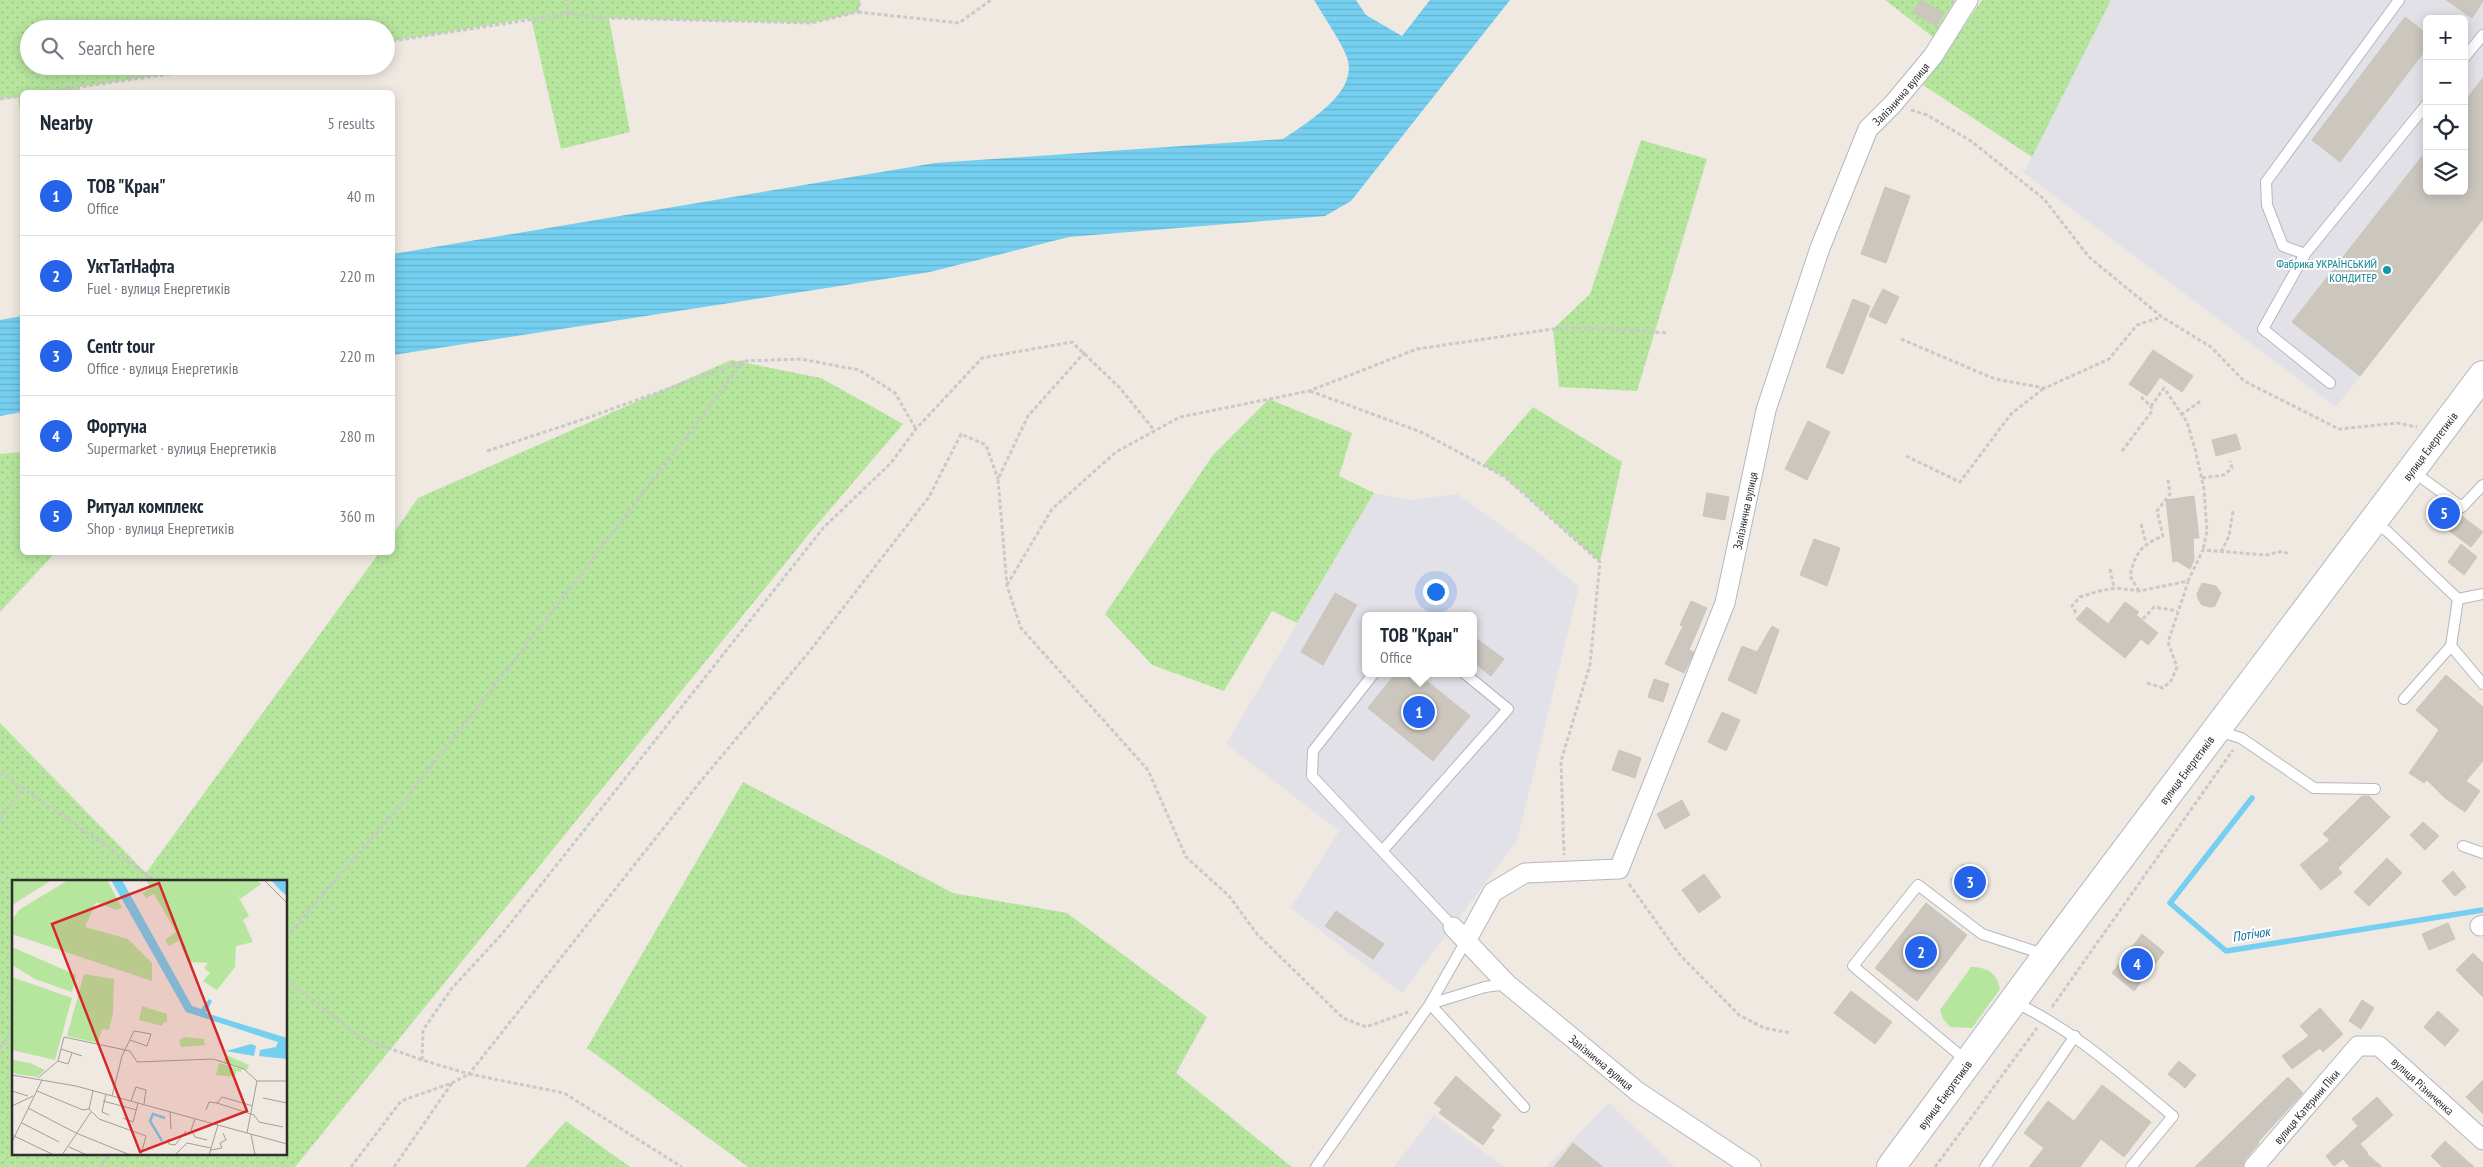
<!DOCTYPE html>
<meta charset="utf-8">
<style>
:root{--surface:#fff;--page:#f2f2f3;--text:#1f2937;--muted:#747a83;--line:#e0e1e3;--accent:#2563eb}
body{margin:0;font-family:"PT Sans Narrow",sans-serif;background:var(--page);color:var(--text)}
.controls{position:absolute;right:15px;top:15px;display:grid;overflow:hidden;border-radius:8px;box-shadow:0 2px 12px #0003}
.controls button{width:45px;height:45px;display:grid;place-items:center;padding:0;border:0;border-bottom:1px solid var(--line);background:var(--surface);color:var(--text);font:25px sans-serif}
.you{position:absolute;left:1435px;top:591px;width:18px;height:18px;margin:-12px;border:4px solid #fff;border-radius:50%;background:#1a73e8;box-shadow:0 0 0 8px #1a73e833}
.badge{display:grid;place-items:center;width:32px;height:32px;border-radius:50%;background:var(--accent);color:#fff;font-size:16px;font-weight:700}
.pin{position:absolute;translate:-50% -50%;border:2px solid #fff;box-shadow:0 1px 5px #0006}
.popup{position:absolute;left:1362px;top:612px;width:115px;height:65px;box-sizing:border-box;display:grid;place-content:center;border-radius:8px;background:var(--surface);filter:drop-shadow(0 1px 4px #0005);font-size:16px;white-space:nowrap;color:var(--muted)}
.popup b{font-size:19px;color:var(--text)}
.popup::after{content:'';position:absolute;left:50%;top:100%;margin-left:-10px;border:10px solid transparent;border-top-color:var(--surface)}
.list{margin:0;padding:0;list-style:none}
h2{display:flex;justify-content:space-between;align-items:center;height:65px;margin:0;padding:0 20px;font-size:21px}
h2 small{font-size:16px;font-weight:400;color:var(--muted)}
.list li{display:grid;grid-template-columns:32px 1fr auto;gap:15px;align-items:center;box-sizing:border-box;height:80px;padding:0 20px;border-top:1px solid var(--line)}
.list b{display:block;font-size:19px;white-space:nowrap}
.list p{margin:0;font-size:16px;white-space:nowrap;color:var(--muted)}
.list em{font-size:16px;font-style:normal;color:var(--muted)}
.icon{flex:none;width:28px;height:28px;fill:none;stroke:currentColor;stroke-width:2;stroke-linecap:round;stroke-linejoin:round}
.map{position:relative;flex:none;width:2483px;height:1167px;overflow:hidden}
.search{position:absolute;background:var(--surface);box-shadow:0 2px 12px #0003;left:20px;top:20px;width:375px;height:55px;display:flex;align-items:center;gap:12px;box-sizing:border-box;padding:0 18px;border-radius:28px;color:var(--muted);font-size:19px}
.panel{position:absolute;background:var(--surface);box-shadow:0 2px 12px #0003;left:20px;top:90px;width:375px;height:465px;border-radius:8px}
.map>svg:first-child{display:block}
.industrial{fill:#e3e1e8;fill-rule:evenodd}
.grass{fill:#b6e59e}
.park{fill:url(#park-dots);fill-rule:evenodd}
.water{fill:url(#water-rules)}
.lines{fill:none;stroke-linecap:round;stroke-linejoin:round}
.stream{stroke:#75cff0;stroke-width:5.5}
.building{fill:#cbc7bf;stroke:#cbc5ba}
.lane-casing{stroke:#b4b7c1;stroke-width:12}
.street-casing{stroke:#b4b7c1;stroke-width:21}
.secondary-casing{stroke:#b4b7c1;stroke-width:30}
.path{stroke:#c9c9c9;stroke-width:3;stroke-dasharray:4 2.5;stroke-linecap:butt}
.lane{stroke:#fff;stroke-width:10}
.street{stroke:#fff;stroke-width:19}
.secondary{stroke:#fff;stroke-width:28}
.culture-dot{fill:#0f9aa8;stroke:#fff;stroke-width:2}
.labels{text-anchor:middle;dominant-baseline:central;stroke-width:4;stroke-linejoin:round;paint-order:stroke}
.street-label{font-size:12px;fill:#2e2e2e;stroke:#fff}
.culture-label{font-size:12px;fill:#0d838f;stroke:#fff;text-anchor:end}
.water-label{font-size:14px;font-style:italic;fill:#0d6fa3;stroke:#fff}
.inset-river{fill:none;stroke:#75cff0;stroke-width:2.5}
.inset-road{fill:none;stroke:#a29e99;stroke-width:1}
.view{fill:#d62828;fill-opacity:0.15;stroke:#d62828;stroke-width:2.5}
.inset-edge{fill:none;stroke:#2e2e2e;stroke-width:2.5}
</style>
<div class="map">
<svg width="2483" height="1167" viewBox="0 0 2483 1167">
<defs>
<pattern id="park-dots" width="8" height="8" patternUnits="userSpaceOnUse" patternTransform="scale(1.25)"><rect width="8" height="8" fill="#b6e59e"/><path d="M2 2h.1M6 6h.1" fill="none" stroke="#9dc588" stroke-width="1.8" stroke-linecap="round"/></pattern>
<pattern id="water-rules" width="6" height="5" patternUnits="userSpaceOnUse" patternTransform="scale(1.25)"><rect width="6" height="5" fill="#75cff0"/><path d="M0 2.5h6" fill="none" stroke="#66b2ce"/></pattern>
</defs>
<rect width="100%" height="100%" fill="#efe9e1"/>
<!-- industrial -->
<g class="industrial">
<path d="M2111,0H2483V219L2336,407L2024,173ZM2427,19H2464V191H2427Z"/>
<path d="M1374,493L1409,500L1457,494L1535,550L1579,587L1517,841L1402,993L1291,908L1339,831L1226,744ZM1365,616H1473V673H1365Z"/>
<path d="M1609,1103L1675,1167H1546Z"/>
<path d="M1434,1115L1504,1167H1394Z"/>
</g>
<!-- grass -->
<path class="grass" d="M1971,967C1987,967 1997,973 2000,989L1972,1028L1950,1027L1943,1019L1940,1010Z"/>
<!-- park -->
<g class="park">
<path d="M0,0H860L858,12L811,23L609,18L630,132L561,149L531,18L386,42V29H29V66H222L79,87L80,92H22V127L18,97L0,99Z"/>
<path d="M1885,0H1955L1933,37Z"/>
<path d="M1982,0H2111L2032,157L1923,85Z"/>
<path d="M1641,140L1707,159L1637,391L1559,387L1553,329L1590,294Z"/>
<path d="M731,360L821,378L903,424L809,534L295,1167H0V723L146,873L379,553L392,552L393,534L418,498ZM14,881H286V1153H14Z"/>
<path d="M1269,399L1352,433L1339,476L1374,493L1297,623L1272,611L1224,691L1152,665L1105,614L1213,455Z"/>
<path d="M1533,407L1622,462L1600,562L1505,477L1483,465Z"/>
<path d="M22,452V552L55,553L0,612V454Z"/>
<path d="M743,782L953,893L1067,913L1207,1017L1176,1073L1292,1167H748L587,1048Z"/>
<path d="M566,1121L630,1167H525Z"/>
</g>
<!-- water -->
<g class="water">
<path d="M1314,0H1356L1366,15L1402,36L1430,0H1510L1351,201L1325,216L1069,237L930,272L393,355V254L935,163L1283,139C1306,123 1356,94 1348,61C1346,49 1321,12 1314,0Z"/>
<path d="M22,316V412L0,416V320Z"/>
</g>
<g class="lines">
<!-- stream -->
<path class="stream" d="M2252,798L2170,903L2226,951L2483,910"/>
</g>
<!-- building -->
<g class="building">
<path d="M1920,0L1944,13L1936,26L1913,12Z"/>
<path d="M2446,0H2483V1L2472,18Z"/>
<path d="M2405,17L2427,34V48L2340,162L2312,140Z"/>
<path d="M2483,78V219L2360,376L2292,322L2427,150V191H2464V102Z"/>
<path d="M1885,187L1910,196L1886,263L1861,254Z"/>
<path d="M1883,289L1899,297L1886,324L1869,316Z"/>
<path d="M1853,299L1870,306L1843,374L1826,367Z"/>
<path d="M2153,350L2193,376L2182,392L2160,377L2147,396L2129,384Z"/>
<path d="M1808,421L1830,432L1807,480L1785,469Z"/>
<path d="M2236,434L2241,449L2216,456L2212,440Z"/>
<path d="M1707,493L1729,497L1725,520L1703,516Z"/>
<path d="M2194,496L2199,538H2193L2194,560L2190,569L2177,561L2173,562L2166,500Z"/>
<path d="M2444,503L2483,532L2471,547L2432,518Z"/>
<path d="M1814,539L1840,548L1827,586L1800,575Z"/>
<path d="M2461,544L2477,557L2464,575L2448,562Z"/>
<path d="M2202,583L2216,586L2221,593L2215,606L2210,607L2202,605L2198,599L2197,594Z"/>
<path d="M1335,593L1357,605L1323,665L1301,652Z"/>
<path d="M1691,601L1707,608L1689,650L1694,652L1684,673L1665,664L1683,626L1680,625Z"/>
<path d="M2125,602L2139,612L2136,615L2158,633L2148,645L2141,639L2125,658L2076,619L2087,607L2108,624Z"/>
<path d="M1772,626L1779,630L1756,694L1728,680L1742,646L1757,652Z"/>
<path d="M1473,636L1504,659L1491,676L1473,662Z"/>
<path d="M1396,673H1417L1470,716L1433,761L1368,708Z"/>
<path d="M2446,675L2483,707V761L2466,781L2480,791L2465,812L2445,798L2427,780L2424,783L2409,773L2439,730L2416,710Z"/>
<path d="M1654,679L1669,684L1663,702L1648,697Z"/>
<path d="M1722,712L1740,720L1726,751L1708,742Z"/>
<path d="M1619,750L1641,758L1635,778L1612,770Z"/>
<path d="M2362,796H2369L2390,817L2338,868L2342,873L2321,890L2300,865L2330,840L2323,834Z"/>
<path d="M1682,800L1690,815L1665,829L1657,814Z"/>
<path d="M2423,822L2439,836L2425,850L2410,835Z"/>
<path d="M2387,858L2402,873L2369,906L2354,892Z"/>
<path d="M1963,864L1989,885L1977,900L1951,880Z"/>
<path d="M2453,871L2466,887L2455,896L2442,881Z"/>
<path d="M1704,874L1721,897L1699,913L1682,890Z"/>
<path d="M1926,903L1967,935L1917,1001L1875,968Z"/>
<path d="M1336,911L1384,944L1373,959L1325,926Z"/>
<path d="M2448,923L2455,939L2429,950L2422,934Z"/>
<path d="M2142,934L2164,952L2134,991L2112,973Z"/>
<path d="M2473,953L2483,963V997L2456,970Z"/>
<path d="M1851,991L1892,1022L1875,1044L1834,1013Z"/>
<path d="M2362,1000L2374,1008L2361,1029L2349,1021Z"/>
<path d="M2320,1008L2343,1034L2323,1052L2320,1048L2292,1069L2282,1056L2309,1036L2300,1026Z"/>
<path d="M2438,1011L2459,1030L2445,1046L2424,1027Z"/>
<path d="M2179,1061L2196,1075L2185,1088L2168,1074Z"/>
<path d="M1456,1076L1501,1115L1491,1128L1494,1130L1483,1145L1439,1113L1442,1109L1434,1103Z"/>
<path d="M2288,1077L2303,1093L2258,1142L2259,1143L2245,1160L2243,1167H2195Z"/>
<path d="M2483,1080V1114L2466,1097Z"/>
<path d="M2102,1085L2151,1122L2124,1157L2101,1139L2080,1167H2029L2044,1148L2024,1133L2048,1101L2074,1121Z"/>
<path d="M2377,1097L2393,1115L2360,1144L2368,1153L2367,1154L2382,1167H2350L2343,1159L2334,1166L2326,1156L2358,1126L2352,1119Z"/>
<path d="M2445,1141L2474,1167H2442L2431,1156Z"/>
<path d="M1573,1143L1603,1167H1554Z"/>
</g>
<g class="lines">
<!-- lane casing -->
<g class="lane-casing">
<g id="lane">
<path d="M2464,58L2483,35"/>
<path d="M2305,254L2283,246L2267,205L2266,182L2399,0"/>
<path d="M2330,383L2263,329L2305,254L2427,104"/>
<path d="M2412,471L2462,507L2483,485"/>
<path d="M2374,523L2387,531L2458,599L2483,594"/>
<path d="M2451,646L2483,684"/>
<path d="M1374,673L1313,751L1312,776L1453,927"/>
<path d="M2404,699L2451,646L2458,599"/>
<path d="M2218,731L2241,738L2314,788L2375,789"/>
<path d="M2463,846L2483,853"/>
<path d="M1383,850L1508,709L1464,673"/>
<path d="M1507,984L1485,987L1430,1004L1524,1107"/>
<path d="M2014,1002C2074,1030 2122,1074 2173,1116L2131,1167"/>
<path d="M1968,1062L1853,966L1918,885L1982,934L2046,955"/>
<path d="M1316,1167L1430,1004L1466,941"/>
<path d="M1985,1167L2075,1036"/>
</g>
</g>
<!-- street casing -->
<g class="street-casing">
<g id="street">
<path d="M2480,926L2483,925"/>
<path id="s1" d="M1453,927L1507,984L1638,1092L1751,1167"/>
<path id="s2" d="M1466,941L1493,892L1525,873L1619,869L1725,603L1766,410L1820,248L1868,129L1893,104L1933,56L1968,0"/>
<path id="s3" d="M2254,1167L2358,1046H2379L2483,1140"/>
</g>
</g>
<!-- secondary casing -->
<g class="secondary-casing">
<g id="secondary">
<path id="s4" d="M1891,1167L2047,955L2483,375"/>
</g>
</g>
<!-- path -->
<g class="path">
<path d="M858,12L959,23L991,0"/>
<path d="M567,14V0"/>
<path d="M386,42L567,14L609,18L811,23L858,12L860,0"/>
<path d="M44,92L226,66"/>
<path d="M0,99L22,96"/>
<path d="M1911,110L1927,115L1971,141L2044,199L2089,257L2162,317L2211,347L2244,381L2339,429L2397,423L2417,427"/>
<path d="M1901,339L1995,379L2045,388L2109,359L2137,325L2161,317"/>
<path d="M1085,352L1028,416L998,479L1007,586L1021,628L1148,770L1186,857L1229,896L1257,934L1343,1018L1366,1027L1408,1012"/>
<path d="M1310,391L1421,432L1505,477L1600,562L1590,665L1561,761L1564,855"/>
<path d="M2141,397L2151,406L2164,388L2187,422L2195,449L2204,489L2207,531L2203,550"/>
<path d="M2181,415L2202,400"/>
<path d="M487,451L587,418L744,361L801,359L859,370L895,393L916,429"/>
<path d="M2122,451L2152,411L2151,406"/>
<path d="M1906,456L1960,482L2011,414L2044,388"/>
<path d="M2202,478L2224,475L2232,468L2230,461"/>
<path d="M2141,524L2146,543"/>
<path d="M2221,552L2229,536L2233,511"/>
<path d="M2110,569L2114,588"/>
<path d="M1007,585L1052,509L1116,452L1180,417L1309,391L1417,349L1553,329L1598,328L1668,333"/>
<path d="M2139,591L2130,576C2135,553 2141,545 2163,536L2157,511L2170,494L2168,480"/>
<path d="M2076,613L2072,606L2080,597L2099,591L2116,588L2139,591L2188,581L2203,550L2266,555L2283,551L2288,554"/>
<path d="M2143,619L2154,607L2177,611"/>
<path d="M2147,683L2163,688L2171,681L2177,667L2168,642L2188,582"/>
<path d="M0,772L156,881"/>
<path d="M0,819L23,789"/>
<path d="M140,881L146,873"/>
<path d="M1629,884L1680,955L1739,1015L1764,1028L1791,1033"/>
<path d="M286,937L401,805L562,599L744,361"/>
<path d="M286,979L361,1038L422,1060L469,1074L700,782L809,652L929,497L961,434L986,445L998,479"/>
<path d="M2052,1007L2233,750"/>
<path d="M0,1048L14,1032"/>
<path d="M422,1060L423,1030L452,988L502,934L824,527L891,463L916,429L982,358L1072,342L1120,388L1154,430"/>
<path d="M100,1167L111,1153"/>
<path d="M351,1167L401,1101L452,1083L469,1074L564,1093L682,1167"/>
<path d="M394,1167L452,1083"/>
<path d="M1935,1167L2037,1028"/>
</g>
<!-- lane -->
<use href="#lane" class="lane"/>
<!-- street -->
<use href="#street" class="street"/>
<!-- secondary -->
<use href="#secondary" class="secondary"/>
</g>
<!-- markers -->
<circle class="culture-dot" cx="2387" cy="270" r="5"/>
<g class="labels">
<!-- street labels -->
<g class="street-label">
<text stroke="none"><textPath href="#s2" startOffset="1018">Залізнична вулиця</textPath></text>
<text stroke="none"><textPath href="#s4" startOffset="900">вулиця Енергетиків</textPath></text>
<text stroke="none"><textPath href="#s2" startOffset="568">Залізнична вулиця</textPath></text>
<text stroke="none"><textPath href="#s4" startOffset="495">вулиця Енергетиків</textPath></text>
<text stroke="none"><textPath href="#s1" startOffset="201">Залізнична вулиця</textPath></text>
<text stroke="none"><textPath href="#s3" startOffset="240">вулиця Різниченка</textPath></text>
<text stroke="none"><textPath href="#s4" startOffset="90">вулиця Енергетиків</textPath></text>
<text stroke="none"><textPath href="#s3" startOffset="80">вулиця Катерини Піки</textPath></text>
</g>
<!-- culture labels -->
<g class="culture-label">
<text x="2377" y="263">Фабрика УКРАЇНСЬКИЙ<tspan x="2377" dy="14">КОНДИТЕР</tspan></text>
</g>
<!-- water labels -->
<g class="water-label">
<text transform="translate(2251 934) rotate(-9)">Потічок</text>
</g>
</g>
<!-- overview -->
<g transform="translate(12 880)">
<rect width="275" height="275" fill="#efe9e1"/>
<path d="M209,0H245L249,4L228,19L222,9L217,12ZM0,97L60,118L43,180L0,170Z" fill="#b6e59e"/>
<path d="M0,0H40L0,25ZM56,0H95L110,28L104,30L84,22L73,47L116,59L140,83V101L0,54V40L7,30ZM134,0H209L217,12L222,9L237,36L231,40L241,62L224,66L223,87L205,110L191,101L198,93L192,88L196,83L176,82L167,60L157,66L153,60L164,52L142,14L134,18L130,13L139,8ZM0,67L64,95L60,112L23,99L0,85ZM72,94L102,99L101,133L97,150L90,149L86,163L55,156ZM130,126L155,134V142L151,143L150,146L127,140ZM172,157L192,159L193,165L169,167L167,160ZM214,175L237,185L235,190L212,182ZM1,180L18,183L33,190L25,197L5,194L0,192ZM207,183L229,189V192L224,191L223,197L204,195Z" fill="#b6e59e"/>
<path d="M99,0H110L180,126L189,129L197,119L200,121L194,133L275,158V179L247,176L248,170L264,167L266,162L174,132ZM259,0H275V16L268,10ZM239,164L244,166L242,176L214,171Z" fill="#75cff0"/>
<path class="inset-river" d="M150,261L138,241L141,234L153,238"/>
<path class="inset-road" d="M252,0L275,23M49,169L70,176M46,181L56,184L60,173M0,195L64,206L275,264M26,198L46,181L52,157L118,171L125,182L201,179L232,189L245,201M245,201H275M0,211L16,216M25,211L71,230L77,229M94,214L90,232L97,235M100,216L110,176L122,151L139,154L135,166L118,160M251,218L275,223M91,221L125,230M119,221L124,207L134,210L132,224M205,223L210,217L241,226M0,226L21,216M16,228L64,253L118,275M77,229L87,239L134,256L129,275M77,229L81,211M194,230L197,222L205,223L242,235L247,242L271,247M158,232L159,249M111,238L121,242L126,223M183,239L179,250L183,257L195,260M10,243L47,262M235,253L245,201M239,254L243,275M0,255L42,275M156,259L157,264L163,265L174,251M0,262L30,200M57,267L75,275M199,270L210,268L208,263L214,260L211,253M50,275L79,232M163,275L175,263L199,268M197,275L206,245"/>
<path class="view" d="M147,3L235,231L128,272L40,44Z"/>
<rect width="275" height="275" class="inset-edge"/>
</g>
</svg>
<div class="controls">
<button>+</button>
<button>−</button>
<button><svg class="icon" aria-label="locate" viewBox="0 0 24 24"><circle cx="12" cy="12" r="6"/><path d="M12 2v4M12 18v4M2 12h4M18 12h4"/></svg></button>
<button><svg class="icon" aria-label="layers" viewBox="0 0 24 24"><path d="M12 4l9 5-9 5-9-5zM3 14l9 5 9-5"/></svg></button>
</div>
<div class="you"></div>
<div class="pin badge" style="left:1419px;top:712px">1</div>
<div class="popup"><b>ТОВ &quot;Кран&quot;</b>Office</div>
<div class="pin badge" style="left:1921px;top:952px">2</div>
<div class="pin badge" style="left:1970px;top:882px">3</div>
<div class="pin badge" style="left:2137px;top:964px">4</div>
<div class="pin badge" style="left:2444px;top:513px">5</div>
<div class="search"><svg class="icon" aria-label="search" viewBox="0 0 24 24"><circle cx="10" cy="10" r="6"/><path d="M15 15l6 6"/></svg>Search here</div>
<section class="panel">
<h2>Nearby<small>5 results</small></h2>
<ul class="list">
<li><span class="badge">1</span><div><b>ТОВ &quot;Кран&quot;</b><p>Office</p></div><em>40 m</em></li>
<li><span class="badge">2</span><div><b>УктТатНафта</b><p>Fuel · вулиця Енергетиків</p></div><em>220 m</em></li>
<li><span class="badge">3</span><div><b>Centr tour</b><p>Office · вулиця Енергетиків</p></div><em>220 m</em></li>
<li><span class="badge">4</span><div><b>Фортуна</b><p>Supermarket · вулиця Енергетиків</p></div><em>280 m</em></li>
<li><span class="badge">5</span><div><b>Ритуал комплекс</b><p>Shop · вулиця Енергетиків</p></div><em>360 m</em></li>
</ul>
</section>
</div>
